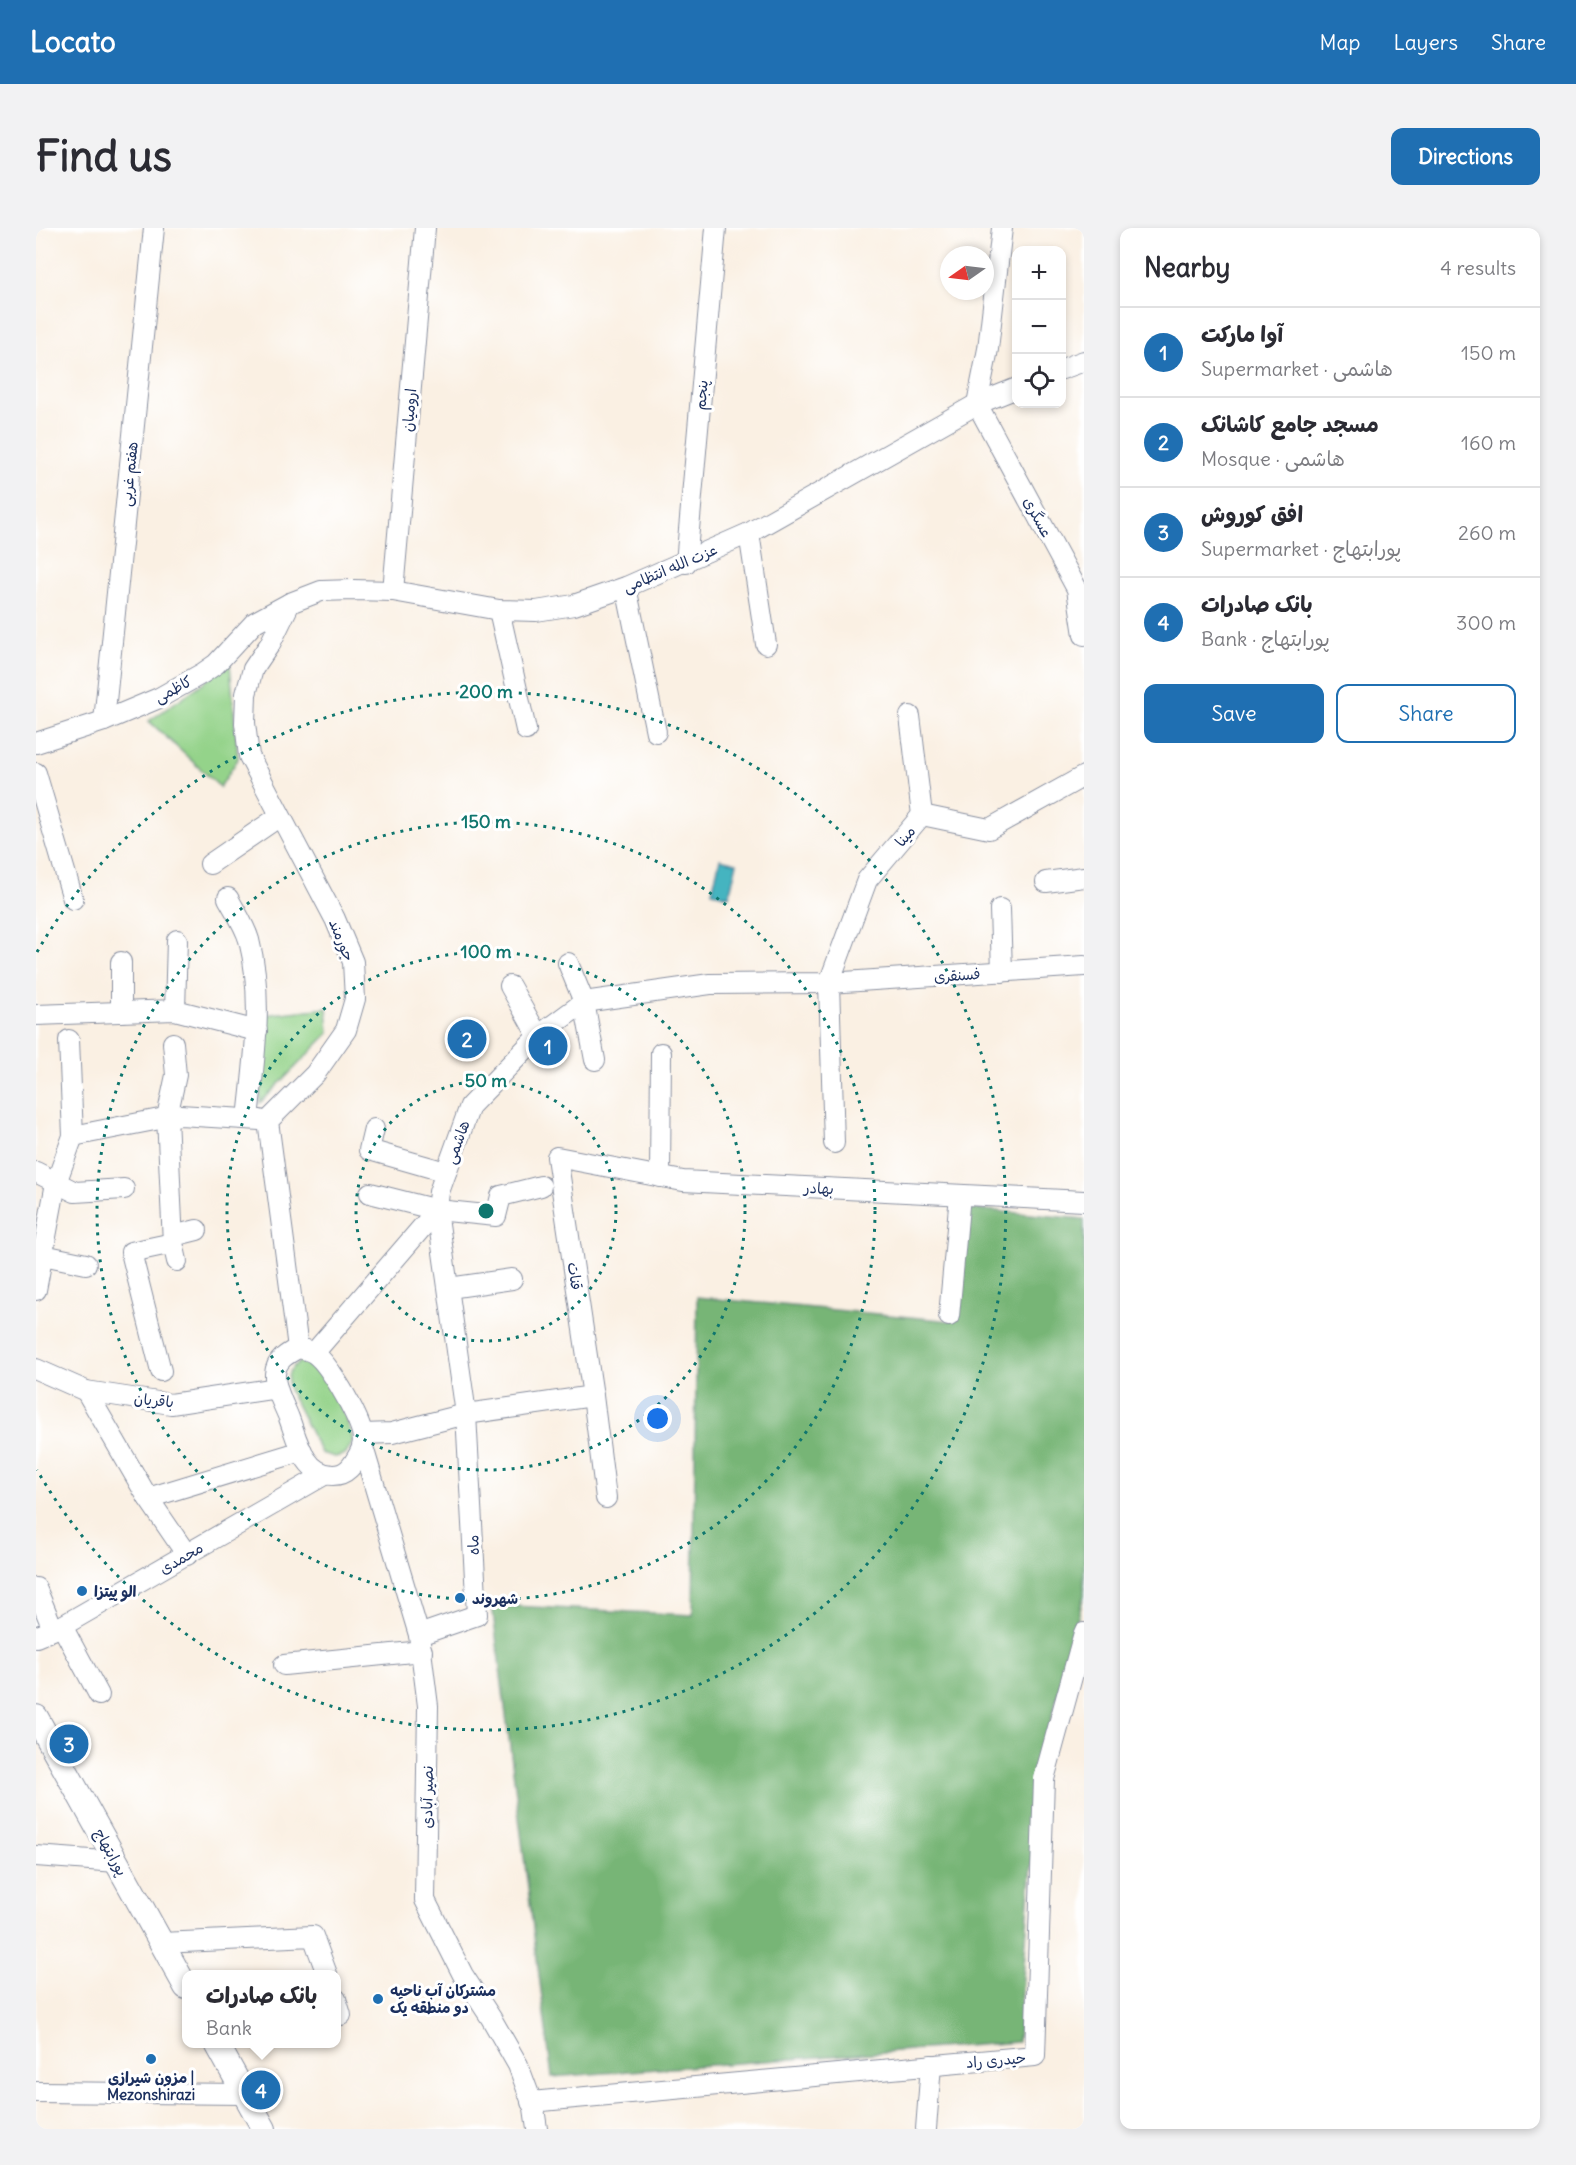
<!DOCTYPE html>
<meta charset="utf-8">
<style>
:root{--surface:#fff;--page:#f2f2f3;--text:#2b2b33;--muted:#7c7c81;--line:#e1e1e2;--accent:#1f6fb2}
body{margin:0;font-family:Delius,"Playpen Sans Arabic",sans-serif;background:var(--page);color:var(--text)}
.controls{position:absolute;right:18px;top:18px;display:grid;overflow:hidden;border-radius:12px;box-shadow:0 3px 9px #0003}
.controls button{width:54px;height:54px;display:grid;place-items:center;padding:0;border:0;border-bottom:2px solid var(--line);background:var(--surface);color:var(--text);font:30px sans-serif}
.compass{position:absolute;left:904px;top:18px;width:54px;height:54px;border-radius:50%;background:var(--surface);box-shadow:0 3px 9px #0003;rotate:256deg}
.you{position:absolute;left:622px;top:1191px;width:21px;height:21px;margin:-15px;border:4px solid #fff;border-radius:50%;background:#1a73e8;box-shadow:0 0 0 9px #1a73e833}
.badge{display:grid;place-items:center;width:39px;height:39px;border-radius:50%;background:var(--accent);color:#fff;font-size:20px;font-weight:700}
.pin{position:absolute;translate:-50% -50%;border:3px solid #fff;box-shadow:0 2px 6px #0006}
.popup{position:absolute;left:146px;top:1742px;width:159px;height:78px;box-sizing:border-box;display:grid;place-content:center;border-radius:12px;background:var(--surface);filter:drop-shadow(0 2px 4px #0005);font-size:20px;white-space:nowrap;color:var(--muted)}
.popup b{font-size:22px;color:var(--text)}
.popup::after{content:'';position:absolute;left:50%;top:100%;margin-left:-12px;border:12px solid transparent;border-top-color:var(--surface)}
.list{margin:0;padding:0;list-style:none}
h2{display:flex;justify-content:space-between;align-items:center;height:78px;margin:0;padding:0 24px;font-size:26px}
h2 small{font-size:20px;font-weight:400;color:var(--muted)}
.list li{display:grid;grid-template-columns:39px 1fr auto;gap:18px;align-items:center;box-sizing:border-box;height:90px;padding:0 24px;border-top:2px solid var(--line)}
.list b{display:block;font-size:22px;white-space:nowrap}
.list p{margin:0;font-size:20px;white-space:nowrap;color:var(--muted)}
.list em{font-size:20px;font-style:normal;color:var(--muted)}
.actions{display:flex;gap:12px;padding:18px 24px}
.actions a{flex:1;padding:14px 0;border:2px solid var(--accent);border-radius:12px;text-align:center;font-size:21px;color:var(--accent)}
.actions .main{background:var(--accent);color:#fff}
.icon{flex:none;width:33px;height:33px;fill:none;stroke:currentColor;stroke-width:2;stroke-linecap:round;stroke-linejoin:round}
.map{position:relative;flex:none;width:1048px;height:1901px;overflow:hidden;border-radius:12px}
header{display:flex;align-items:center;gap:36px;box-sizing:border-box;height:84px;padding:0 30px;background:var(--accent);color:#fff}
header strong{font-size:28px}
nav{display:flex;gap:33px;margin-inline-start:auto;font-size:21px}
.intro{display:flex;align-items:center;justify-content:space-between;box-sizing:border-box;height:144px;padding:0 36px}
h1{margin:0;font-size:42px}
.button{padding:15px 27px;border-radius:12px;background:var(--accent);color:#fff;font-size:21px;font-weight:700}
main{display:flex;gap:36px;padding:0 36px}
aside{flex:1;background:var(--surface);border-radius:12px;box-shadow:0 3px 9px #0003}
.map>svg:first-child{display:block}
.green{fill:#94d38a;stroke:#588174;stroke-width:1.5}
.forest{fill:#77b576;stroke:#49726a;stroke-width:1.5}
.water{fill:#45b4c0;stroke:#30728f;stroke-width:1.5}
.lines{fill:none;stroke-linecap:round;stroke-linejoin:round}
.minor-casing{stroke:#8a90a0;stroke-width:22}
.major-casing{stroke:#8a90a0;stroke-width:26}
.minor{stroke:#fff;stroke-width:20}
.major{stroke:#fff;stroke-width:24}
.ring{fill:none;stroke:#0f766e;stroke-width:3;stroke-dasharray:3 6}
.poi-dot{fill:#1f6fb2;stroke:#fff;stroke-width:2}
.labels{text-anchor:middle;dominant-baseline:central;stroke-width:6;stroke-linejoin:round;paint-order:stroke}
.street-label{font-size:15px;fill:#1b2f5e;stroke:#fff}
.poi-label{font-size:15px;font-weight:bold;fill:#1b2f5e;stroke:#fff;text-anchor:start}
.centre{fill:#0f766e;stroke:#fff;stroke-width:3}
.ring-label{font-size:18px;text-anchor:middle;font-weight:bold;fill:#0f766e;stroke:#fff;stroke-width:6;stroke-linejoin:round;paint-order:stroke}
</style>
<header>
<strong>Locato</strong>
<nav><a>Map</a><a>Layers</a><a>Share</a></nav>
</header>
<div class="intro"><h1>Find us</h1><a class="button">Directions</a></div>
<main>
<div class="map">
<svg width="1048" height="1901" viewBox="0 0 1048 1901">
<rect width="100%" height="100%" fill="#fff"/>
<filter id="ink" filterUnits="userSpaceOnUse"><feTurbulence type="fractalNoise" baseFrequency=".0167" numOctaves="2"/><feDisplacementMap in="SourceGraphic" scale="12" xChannelSelector="R" yChannelSelector="G"/><feConvolveMatrix kernelMatrix="1 2 1 2 8 2 1 2 1" color-interpolation-filters="sRGB"/></filter>
<filter id="wash" filterUnits="userSpaceOnUse"><feTurbulence type="fractalNoise" baseFrequency=".008" numOctaves="4" result="noise"/><feDisplacementMap in="SourceGraphic" scale="24" xChannelSelector="R" yChannelSelector="G"/><feGaussianBlur stdDeviation="1.35" result="paint"/><feColorMatrix in="noise" values="0 0 0 0 0 0 0 0 0 0 0 0 0 0 0 0 0 1.4 0 .05"/><feComposite in="paint" operator="in"/></filter>
<g filter="url(#wash)">
<rect width="100%" height="100%" fill="#faf0e3"/>
<!-- green -->
<g class="green">
<path d="M194,436L202,531L184,559L113,493Z"/>
<path d="M291,780L293,805L224,875L228,787Z"/>
<path d="M271,1132C292,1146 312,1189 317,1213L310,1226L299,1229L285,1225L253,1162C249,1146 254,1136 271,1132Z"/>
</g>
<!-- forest -->
<path class="forest" d="M927,980L1048,991V1367L1004,1534L982,1814L516,1849L456,1377L657,1387L661,1069L916,1093Z"/>
<!-- water -->
<path class="water" d="M684,631L701,635L693,668L676,664Z"/>
</g>
<g filter="url(#ink)">
<g class="lines">
<!-- minor casing -->
<g class="minor-casing">
<g id="minor">
<path d="M966,0L952,121L941,176L1041,361L1048,407"/>
<path d="M1026,141L1048,133"/>
<path d="M713,305L730,416"/>
<path d="M650,335L680,0"/>
<path d="M590,359L620,504"/>
<path d="M357,363L389,0"/>
<path d="M254,375L234,416L217,441L210,466L209,495L213,528L299,691L317,734L319,771L310,802L279,846L232,893L262,1120"/>
<path d="M463,382L490,502"/>
<path d="M874,488L886,587"/>
<path d="M68,493L118,0"/>
<path d="M0,515L68,493L123,470L167,445L180,436L219,394L254,375L285,363L317,362L357,363L463,382L500,383L538,377L590,359L713,305L941,176L981,160"/>
<path d="M0,545L37,671"/>
<path d="M174,636L244,588"/>
<path d="M1010,654L1048,649"/>
<path d="M192,670C199,683 209,698 213,712C228,771 218,832 212,891"/>
<path d="M964,681L966,744"/>
<path d="M85,734V784"/>
<path d="M532,735L548,774L559,832"/>
<path d="M474,758L502,808"/>
<path d="M139,782L141,712"/>
<path d="M0,787L139,782L221,803"/>
<path d="M137,815L140,847L131,889L137,1015L141,1033"/>
<path d="M338,901L333,922L410,944"/>
<path d="M37,908L144,887L224,892"/>
<path d="M798,915L793,755L831,652L886,587L953,601L1048,548"/>
<path d="M0,944L39,964L88,961"/>
<path d="M624,949L625,825"/>
<path d="M334,965L401,982L460,988L465,968L505,958"/>
<path d="M137,1008L161,1002"/>
<path d="M7,1027L50,1036"/>
<path d="M413,1060L476,1051"/>
<path d="M0,1062L20,955L37,908L33,812"/>
<path d="M913,1088L924,967"/>
<path d="M262,1120C267,1121 274,1122 279,1126C294,1137 321,1186 326,1204C328,1212 327,1219 323,1226C317,1237 311,1247 297,1247C268,1247 261,1211 253,1190C248,1177 238,1160 239,1146C240,1132 251,1126 262,1120Z"/>
<path d="M278,1125L401,982L403,964L434,878L502,808L548,774L674,756L793,755L1048,738"/>
<path d="M0,1141L50,1163L135,1176L241,1160"/>
<path d="M125,1143L95,1024L137,1015"/>
<path d="M50,1163L112,1270L151,1327"/>
<path d="M557,1168L570,1270"/>
<path d="M327,1206L356,1205L430,1186L557,1168L521,929L647,953L1048,973"/>
<path d="M327,1219L383,1407L392,1478L389,1672L427,1747L455,1790L482,1837L498,1880L501,1901"/>
<path d="M112,1270L266,1223"/>
<path d="M0,1360L17,1401"/>
<path d="M26,1398L63,1467"/>
<path d="M383,1407L441,1387L430,1186L401,982"/>
<path d="M0,1409L26,1398L288,1247"/>
<path d="M248,1437L386,1423"/>
<path d="M0,1628L81,1634"/>
<path d="M126,1715L277,1708L291,1746"/>
<path d="M300,1771L305,1787"/>
<path d="M0,1864L209,1866"/>
<path d="M495,1874L999,1828L1008,1551L1048,1405"/>
<path d="M890,1901L895,1837"/>
</g>
</g>
<!-- major casing -->
<g class="major-casing">
<g id="major">
<path d="M0,1489L150,1759"/>
<path d="M181,1816L228,1901"/>
</g>
</g>
<!-- minor -->
<use href="#minor" class="minor"/>
<!-- major -->
<use href="#major" class="major"/>
</g>
</g>
<!-- distance rings -->
<g class="ring">
<circle cx="450" cy="983" r="130"/>
<circle cx="450" cy="983" r="259"/>
<circle cx="450" cy="983" r="389"/>
<path d="M1 724A519 519 0 1 1 1 1242"/>
</g>
<!-- markers -->
<g class="poi-dot">
<circle cx="46" cy="1363" r="6"/>
<circle cx="424" cy="1370" r="6"/>
<circle cx="342" cy="1771" r="6"/>
<circle cx="115" cy="1831" r="6"/>
</g>
<g class="labels">
<!-- street labels -->
<g class="street-label">
<text transform="translate(665 167) rotate(-85)">پنجم</text>
<text transform="translate(373 182) rotate(-85)">ارومیان</text>
<text transform="translate(93 246) rotate(-84)">هفتم غربی</text>
<text transform="translate(1002 289) rotate(62)">عسگری</text>
<text transform="translate(634 340) rotate(-23)">عزت الله انتظامی</text>
<text transform="translate(137 461) rotate(-28)">کاظمی</text>
<text transform="translate(869 608) rotate(-49)">مینا</text>
<text transform="translate(306 712) rotate(68)">جورمند</text>
<text transform="translate(921 747) rotate(-4)">فسنقری</text>
<text transform="translate(421 914) rotate(-70)">هاشمی</text>
<text transform="translate(783 960) rotate(3)">بهادر</text>
<text transform="translate(539 1048) rotate(81)">قنات</text>
<text transform="translate(118 1172) rotate(6)">باقریان</text>
<text transform="translate(437 1317) rotate(-93)">ماه</text>
<text transform="translate(145 1330) rotate(-30)">محمدی</text>
<text transform="translate(391 1569) rotate(-89)">نصیر آبادی</text>
<text transform="translate(75 1624) rotate(61)">پورابتهاج</text>
<text transform="translate(960 1832) rotate(-5)">حیدری راد</text>
</g>
<!-- poi labels -->
<g class="poi-label">
<text x="58" y="1363">الو پیتزا</text>
<text x="436" y="1370">شهروند</text>
<text x="354" y="1762">مشترکان آب ناحیه<tspan x="354" dy="17">دو منطقه یک</tspan></text>
<text x="115" y="1849" text-anchor="middle">مزون شيرازی |<tspan x="115" dy="17">Mezonshirazi</tspan></text>
</g>
</g>
<circle cx="450" cy="983" r="9" class="centre"/>
<g class="ring-label">
<text x="450" y="470">200 m</text>
<text x="450" y="600">150 m</text>
<text x="450" y="730">100 m</text>
<text x="450" y="859">50 m</text>
</g>
</svg>
<div class="controls">
<button>+</button>
<button>−</button>
<button><svg class="icon" aria-label="locate" viewBox="0 0 24 24"><circle cx="12" cy="12" r="6"/><path d="M12 2v4M12 18v4M2 12h4M18 12h4"/></svg></button>
</div>
<svg class="compass" viewBox="-18 -18 36 36"><path d="M0-13l5 13h-10z" fill="#e53935"/><path d="M0 13l5-13h-10z" fill="#7c7c81"/></svg>
<div class="you"></div>
<div class="pin badge" style="left:512px;top:818px">1</div>
<div class="pin badge" style="left:431px;top:811px">2</div>
<div class="pin badge" style="left:33px;top:1516px">3</div>
<div class="pin badge" style="left:225px;top:1862px">4</div>
<div class="popup"><b>بانک صادرات</b>Bank</div>
</div>
<aside>
<h2>Nearby<small>4 results</small></h2>
<ul class="list">
<li><span class="badge">1</span><div><b>آوا مارکت</b><p>Supermarket · هاشمی</p></div><em>150 m</em></li>
<li><span class="badge">2</span><div><b>مسجد جامع کاشانک</b><p>Mosque · هاشمی</p></div><em>160 m</em></li>
<li><span class="badge">3</span><div><b>افق کوروش</b><p>Supermarket · پورابتهاج</p></div><em>260 m</em></li>
<li><span class="badge">4</span><div><b>بانک صادرات</b><p>Bank · پورابتهاج</p></div><em>300 m</em></li>
</ul>
<div class="actions"><a class="main">Save</a><a>Share</a></div>
</aside>
</main>
